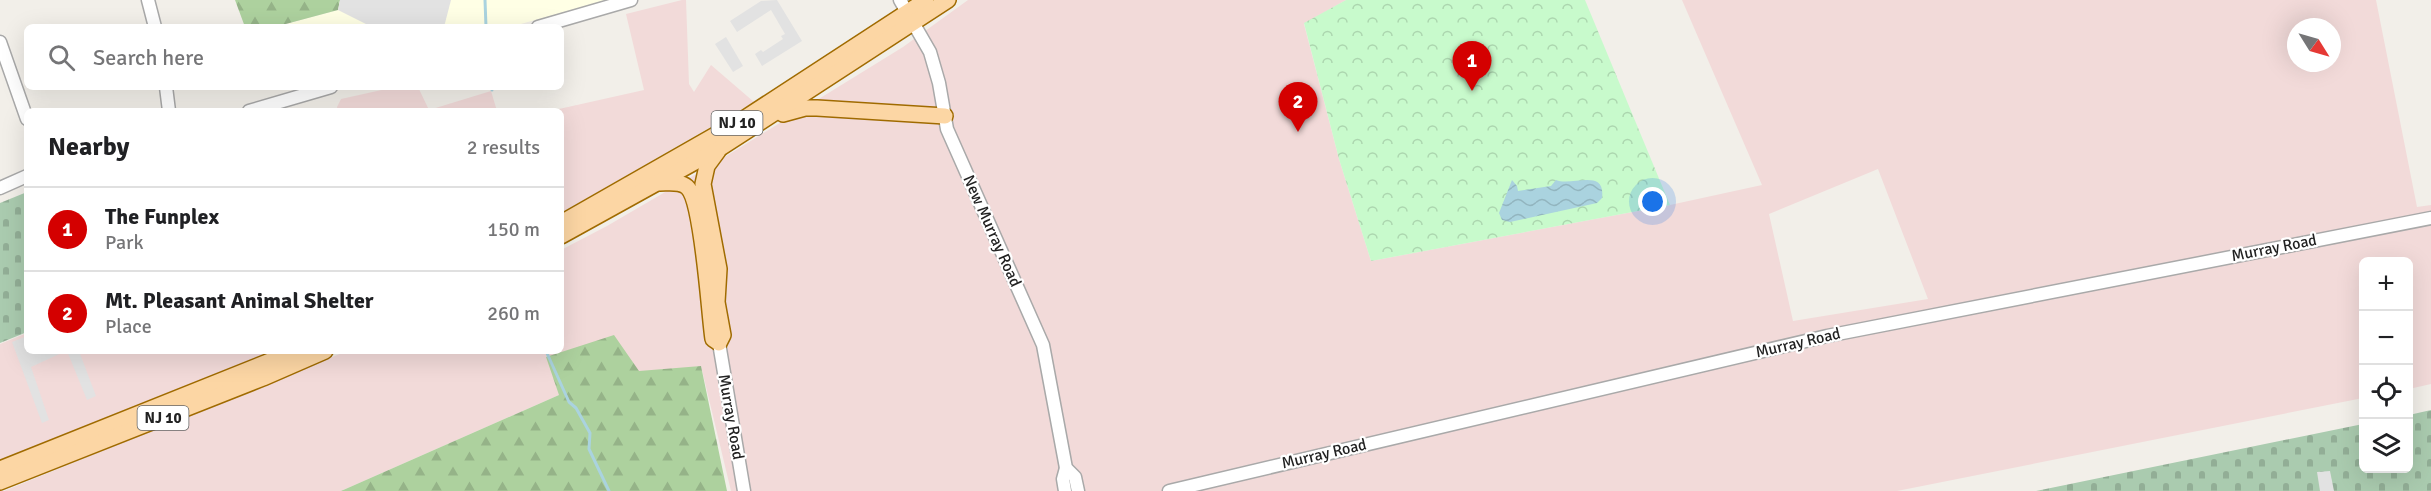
<!DOCTYPE html>
<meta charset="utf-8">
<style>
:root{--surface:#fff;--page:#f2f2f2;--text:#202124;--muted:#757577;--line:#e0e0e0;--accent:#d40000}
body{margin:0;font-family:Signika,sans-serif;background:var(--page);color:var(--text)}
.controls{position:absolute;right:18px;bottom:18px;display:grid;overflow:hidden;border-radius:9px;box-shadow:0 6px 24px #0002}
.controls button{width:54px;height:54px;display:grid;place-items:center;padding:0;border:0;border-bottom:2px solid var(--line);background:var(--surface);color:var(--text);font:30px sans-serif}
.compass{position:absolute;left:2287px;top:18px;width:54px;height:54px;border-radius:50%;background:var(--surface);box-shadow:0 6px 24px #0002;rotate:127deg}
.you{position:absolute;left:1653px;top:202px;width:21px;height:21px;margin:-15px;border:4px solid #fff;border-radius:50%;background:#1a73e8;box-shadow:0 0 0 9px #1a73e833}
.badge{display:grid;place-items:center;width:39px;height:39px;border-radius:50%;background:var(--accent);color:#fff;font-size:20px;font-weight:700}
.pin{position:absolute;translate:-50% -50px;filter:drop-shadow(0 2px 3px #0008)}
.pin::after{content:'';position:absolute;top:32px;width:21px;height:18px;background:inherit;clip-path:polygon(0 0,100% 0,50% 100%)}
.list{margin:0;padding:0;list-style:none}
h2{display:flex;justify-content:space-between;align-items:center;height:78px;margin:0;padding:0 24px;font-size:26px}
h2 small{font-size:20px;font-weight:400;color:var(--muted)}
.list li{display:grid;grid-template-columns:39px 1fr auto;gap:18px;align-items:center;box-sizing:border-box;height:84px;padding:0 24px;border-top:2px solid var(--line)}
.list b{display:block;font-size:22px;white-space:nowrap}
.list p{margin:0;font-size:20px;white-space:nowrap;color:var(--muted)}
.list em{font-size:20px;font-style:normal;color:var(--muted)}
.icon{flex:none;width:33px;height:33px;fill:none;stroke:currentColor;stroke-width:2;stroke-linecap:round;stroke-linejoin:round}
.map{position:relative;flex:none;width:2431px;height:491px;overflow:hidden}
.search{position:absolute;background:var(--surface);box-shadow:0 6px 24px #0002;left:24px;top:24px;width:540px;height:66px;display:flex;align-items:center;gap:15px;box-sizing:border-box;padding:0 21px;border-radius:9px;color:var(--muted);font-size:22px}
.panel{position:absolute;background:var(--surface);box-shadow:0 6px 24px #0002;left:24px;top:108px;width:540px;height:246px;border-radius:9px}
.map>svg:first-child{display:block}
.commercial{fill:#f2dad9;fill-rule:evenodd}
.education{fill:#ffffe5}
.forest{fill:url(#forest-firs)}
.cemetery{fill:url(#cemetery-stones)}
.park{fill:url(#park-crowns)}
.parking{fill:#e2e2e2}
.water{fill:url(#water-waves)}
.lines{fill:none;stroke-linecap:round;stroke-linejoin:round}
.stream{stroke:#aad3df;stroke-width:3}
.minor-casing{stroke:#a9a9a9;stroke-width:15}
.major-casing{stroke:#a06b00;stroke-width:18}
.minor{stroke:#fff;stroke-width:12}
.major{stroke:#fcd6a4;stroke-width:15}
.labels{text-anchor:middle;dominant-baseline:central;stroke-width:4.5;stroke-linejoin:round;paint-order:stroke}
.shield{fill:#fff;stroke:#646464;stroke-width:1.5}
.shield-label{font-size:15px;font-weight:bold;fill:#222}
.street-label{font-size:16px;fill:#222;stroke:#fff}
</style>
<div class="map">
<svg width="2431" height="491" viewBox="0 0 2431 491">
<defs>
<pattern id="forest-firs" width="22" height="20" patternUnits="userSpaceOnUse" patternTransform="scale(1.5)"><rect width="22" height="20" fill="#add19e"/><path d="M5 1l3.5 6h-7zM16 11l3.5 6h-7z" fill="#95b388"/></pattern>
<pattern id="cemetery-stones" width="16" height="16" patternUnits="userSpaceOnUse" patternTransform="scale(1.5)"><rect width="16" height="16" fill="#aacbaf"/><path d="M2 7V4a2 2 0 0 1 4 0v3zM10 15v-3a2 2 0 0 1 4 0v3z" fill="#92ae96"/></pattern>
<pattern id="park-crowns" width="20" height="18" patternUnits="userSpaceOnUse" patternTransform="scale(1.5)"><rect width="20" height="18" fill="#c8facc"/><path d="M2 6a3 3 0 1 1 6 0M12 15a3 3 0 1 1 6 0" fill="none" stroke="#acd6af"/></pattern>
<pattern id="water-waves" width="16" height="10" patternUnits="userSpaceOnUse" patternTransform="scale(1.5)"><rect width="16" height="10" fill="#aad3df"/><path d="M0 5q4-4 8 0t8 0" fill="none" stroke="#92b5bf"/></pattern>
</defs>
<rect width="100%" height="100%" fill="#f2efe9"/>
<!-- commercial -->
<g class="commercial">
<path d="M682,0H686L689,84L694,92L711,65L754,102L561,213V111H550L644,90L626,14Z"/>
<path d="M968,0H1346L1304,24L1339,159L1371,261L1670,205L1762,185L1682,0H2376L2417,207L2431,205V384L2409,389L2408,262H2364L2363,398L1897,491H731L701,366L559,395L341,491H4L347,351H561V250L607,226L720,160L903,47ZM2296,27H2332V63H2296ZM1878,169L1928,299L1793,321L1769,214Z"/>
<path d="M395,87H418L429,110L491,91L497,111H338L337,107L341,99Z"/>
<path d="M27,333V351H275L0,463V344Z"/>
</g>
<!-- education -->
<path class="education" d="M340,0H607L510,27H283L282,25L338,10Z"/>
<!-- forest -->
<g class="forest">
<path d="M235,0H340L338,10L282,25L283,27H245Z"/>
<path d="M614,335L639,371L701,366L727,491H341L559,395L546,357Z"/>
</g>
<!-- cemetery -->
<g class="cemetery">
<path d="M27,192V332L0,343V203Z"/>
<path d="M2431,410V491H2036L2363,424L2364,468H2408L2409,415Z"/>
</g>
<!-- park -->
<path class="park" d="M1346,0H1585L1670,205L1371,261L1339,159L1304,23Z"/>
<!-- parking -->
<g class="parking">
<path d="M340,0H451L444,27H372L338,10Z"/>
<path d="M777,0L802,41L762,66L755,54L761,50L763,52L783,39L781,36L785,34L771,10L737,32L730,21L761,1Z"/>
<path d="M726,37L743,66L733,72L715,44Z"/>
<path d="M27,336V351H66L31,367L49,420L42,423L12,342Z"/>
<path d="M67,351H79L96,396L87,400Z"/>
<path d="M2330,471L2334,491H2320L2317,472Z"/>
</g>
<!-- water -->
<path class="water" d="M1512,180L1517,186L1518,191L1551,186L1556,180C1571,187 1606,167 1602,198L1597,203L1510,222L1502,220L1499,213Z"/>
<g class="lines">
<!-- stream -->
<g class="stream">
<path d="M485,0L486,27"/>
<path d="M492,87V90"/>
<path d="M546,351L569,402L576,408L590,433L589,449L609,491"/>
</g>
<!-- minor casing -->
<g class="minor-casing">
<g id="minor">
<path d="M148,0L155,27"/>
<path d="M900,0L930,52L939,83L947,129L1043,345L1066,468L1075,477L1078,491"/>
<path d="M538,27L631,0"/>
<path d="M0,42L27,119"/>
<path d="M166,87L169,111"/>
<path d="M249,111L331,87"/>
<path d="M0,188L27,176"/>
<path d="M719,343L744,491"/>
<path d="M1065,491L1063,479L1066,468"/>
<path d="M1169,491L1827,336L2431,218"/>
</g>
</g>
<!-- major casing -->
<g class="major-casing">
<g id="major">
<path d="M783,114L805,108H817L945,116"/>
<path d="M660,183C669,183 680,181 687,187C703,201 709,313 713,339L719,343L723,335L717,302L719,269L703,184L707,166L718,151"/>
<path d="M561,223L745,118L926,0"/>
<path d="M561,236L722,147L948,0"/>
<path d="M0,469L295,351"/>
<path d="M0,482L263,378L325,351"/>
</g>
</g>
<!-- minor -->
<use href="#minor" class="minor"/>
<!-- major -->
<use href="#major" class="major"/>
</g>
<g class="labels">
<!-- shield labels -->
<g class="shield">
<rect x="711.5" y="111" width="51" height="24" rx="4.5"/>
<rect x="137.5" y="406" width="51" height="24" rx="4.5"/>
</g>
<g class="shield-label">
<text x="737" y="123">NJ 10</text>
<text x="163" y="418">NJ 10</text>
</g>
<!-- street labels -->
<g class="street-label">
<text transform="translate(992 231) rotate(66)">New Murray Road</text>
<text transform="translate(2274 248) rotate(-11)">Murray Road</text>
<text transform="translate(1798 343) rotate(-13)">Murray Road</text>
<text transform="translate(731 417) rotate(80)">Murray Road</text>
<text transform="translate(1324 454) rotate(-13)">Murray Road</text>
</g>
</g>
</svg>
<div class="controls">
<button>+</button>
<button>−</button>
<button><svg class="icon" aria-label="locate" viewBox="0 0 24 24"><circle cx="12" cy="12" r="6"/><path d="M12 2v4M12 18v4M2 12h4M18 12h4"/></svg></button>
<button><svg class="icon" aria-label="layers" viewBox="0 0 24 24"><path d="M12 4l9 5-9 5-9-5zM3 14l9 5 9-5"/></svg></button>
</div>
<svg class="compass" viewBox="-18 -18 36 36"><path d="M0-13l5 13h-10z" fill="#e53935"/><path d="M0 13l5-13h-10z" fill="#757577"/></svg>
<div class="you"></div>
<div class="pin badge" style="left:1472px;top:91px">1</div>
<div class="pin badge" style="left:1298px;top:132px">2</div>
<div class="search"><svg class="icon" aria-label="search" viewBox="0 0 24 24"><circle cx="10" cy="10" r="6"/><path d="M15 15l6 6"/></svg>Search here</div>
<section class="panel">
<h2>Nearby<small>2 results</small></h2>
<ul class="list">
<li><span class="badge">1</span><div><b>The Funplex</b><p>Park</p></div><em>150 m</em></li>
<li><span class="badge">2</span><div><b>Mt. Pleasant Animal Shelter</b><p>Place</p></div><em>260 m</em></li>
</ul>
</section>
</div>
